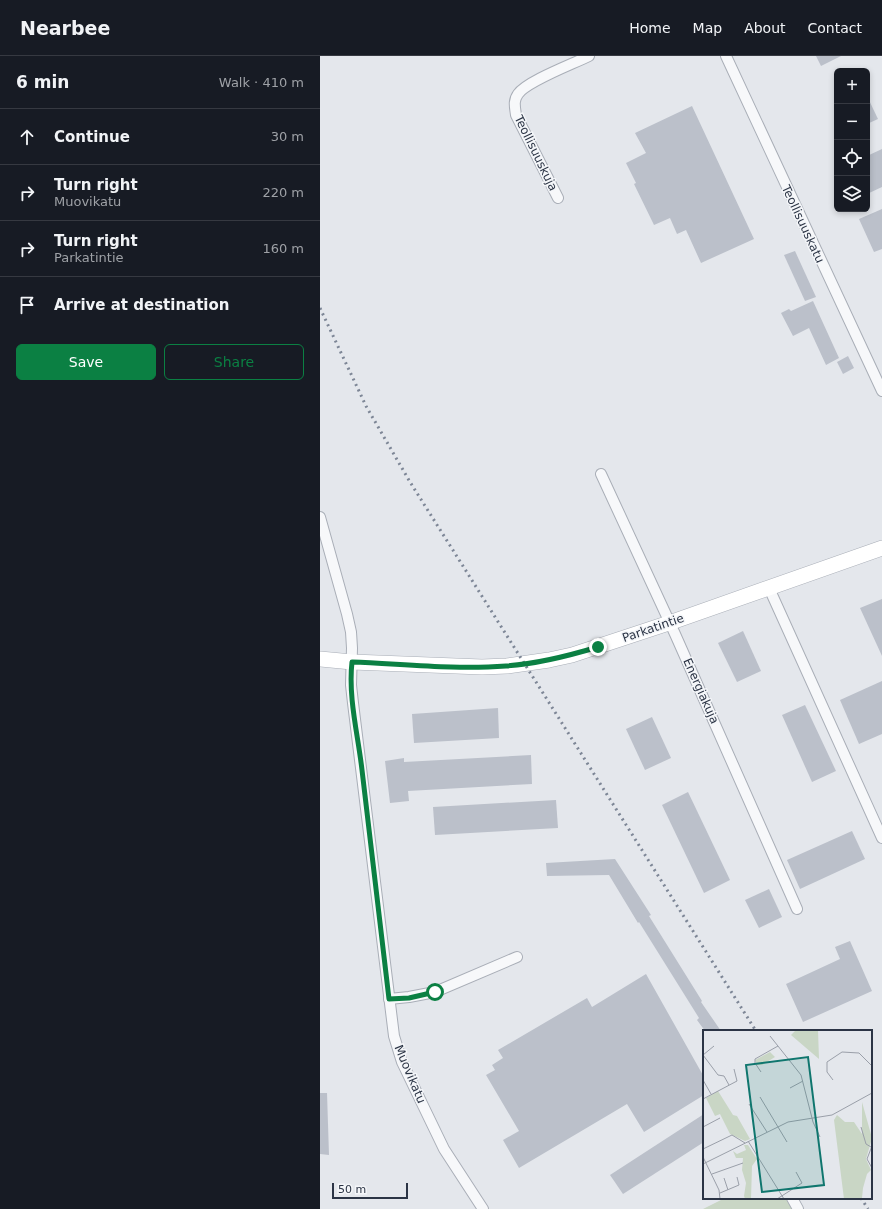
<!DOCTYPE html>
<meta charset="utf-8">
<style>
:root{--surface:#171b24;--page:#242831;--text:#f1f3f6;--muted:#9ea1a6;--line:#363941;--accent:#0b8043}
body{margin:0;font-family:"DejaVu Sans",sans-serif;background:var(--page);color:var(--text)}
.controls{position:absolute;right:12px;top:12px;display:grid;overflow:hidden;border-radius:6px;box-shadow:0 2px 6px #0003}
.controls button{width:36px;height:36px;display:grid;place-items:center;padding:0;border:0;border-bottom:1px solid var(--line);background:var(--surface);color:var(--text);font:20px sans-serif}
.scale{position:absolute;left:12px;bottom:10px;width:76px;box-sizing:border-box;padding-left:4px;border:2px solid #2b3445;border-top:0;font-size:11px;line-height:14px;white-space:nowrap;color:#2b3445;-webkit-text-stroke:3px #f4f6f9;paint-order:stroke}
.stop{position:absolute;width:12px;height:12px;margin:-9px;border:3px solid #0b8043;border-radius:50%;background:#fff}
.stop.end{background:#0b8043;border-color:#fff;box-shadow:0 1px 4px #0008}
.list{margin:0;padding:0;list-style:none}
h2{display:flex;justify-content:space-between;align-items:center;height:52px;margin:0;padding:0 16px;font-size:17px}
h2 small{font-size:13px;font-weight:400;color:var(--muted)}
.list li{display:grid;grid-template-columns:26px 1fr auto;gap:12px;align-items:center;box-sizing:border-box;height:56px;padding:0 16px;border-top:1px solid var(--line)}
.list b{display:block;font-size:15px;white-space:nowrap}
.list p{margin:0;font-size:13px;white-space:nowrap;color:var(--muted)}
.list em{font-size:13px;font-style:normal;color:var(--muted)}
.actions{display:flex;gap:8px;padding:12px 16px}
.actions a{flex:1;padding:9px 0;border:1px solid var(--accent);border-radius:6px;text-align:center;font-size:14px;color:var(--accent)}
.actions .main{background:var(--accent);color:#fff}
.icon{flex:none;width:22px;height:22px;fill:none;stroke:currentColor;stroke-width:2;stroke-linecap:round;stroke-linejoin:round}
.map{position:relative;flex:none;width:562px;height:1153px;overflow:hidden}
header{display:flex;align-items:center;gap:24px;box-sizing:border-box;height:56px;padding:0 20px;background:var(--surface);border-bottom:1px solid var(--line)}
header strong{font-size:19px}
nav{display:flex;gap:22px;margin-inline-start:auto;font-size:14px}
main{display:flex}
aside{flex:1;background:var(--surface)}
.map>svg:first-child{display:block}
.green{fill:#c9d6c5}
.building{fill:#bbc0ca}
.lines{fill:none;stroke-linecap:round;stroke-linejoin:round}
.street-casing{stroke:#a9aeb7;stroke-width:12}
.secondary-casing{stroke:#a9aeb7;stroke-width:16}
.street{stroke:#f7f8fa;stroke-width:10}
.secondary{stroke:#fff;stroke-width:15}
.rail{stroke:#7d8696;stroke-width:3;stroke-dasharray:2 4;stroke-linecap:butt}
.route{stroke:#0b8043;stroke-width:5}
.labels{text-anchor:middle;dominant-baseline:central;stroke-width:3;stroke-linejoin:round;paint-order:stroke}
.street-label{font-size:12px;fill:#2b3445;stroke:#f4f6f9}
.inset-road{fill:none;stroke:#9a9fa9;stroke-width:1}
.view{fill:#0f766e;fill-opacity:0.15;stroke:#0f766e;stroke-width:2}
.inset-edge{fill:none;stroke:#2b3445;stroke-width:2}
</style>
<header>
<strong>Nearbee</strong>
<nav><a>Home</a><a>Map</a><a>About</a><a>Contact</a></nav>
</header>
<main>
<aside>
<h2>6 min<small>Walk · 410 m</small></h2>
<ul class="list">
<li><svg class="icon" aria-label="ahead" viewBox="0 0 24 24"><path d="M12 20V5M6 11l6-6 6 6"/></svg><div><b>Continue</b></div><em>30 m</em></li>
<li><svg class="icon" aria-label="right" viewBox="0 0 24 24"><path d="M7 20v-9h11M14 6l5 5-5 5"/></svg><div><b>Turn right</b><p>Muovikatu</p></div><em>220 m</em></li>
<li><svg class="icon" aria-label="right" viewBox="0 0 24 24"><path d="M7 20v-9h11M14 6l5 5-5 5"/></svg><div><b>Turn right</b><p>Parkatintie</p></div><em>160 m</em></li>
<li><svg class="icon" aria-label="arrive" viewBox="0 0 24 24"><path d="M6 21V4h12l-3 4 3 4H6"/></svg><div><b>Arrive at destination</b></div></li>
</ul>
<div class="actions"><a class="main">Save</a><a>Share</a></div>
</aside>
<div class="map">
<svg width="562" height="1153" viewBox="0 0 562 1153">
<rect width="100%" height="100%" fill="#e4e7ec"/>
<!-- green -->
<path class="green" d="M405,1142L468,1143L472,1153H383Z"/>
<!-- building -->
<g class="building">
<path d="M496,0H521L501,10Z"/>
<path d="M547,40L558,63L547,68Z"/>
<path d="M372,50L434,183L381,207L366,174L357,178L350,162L334,169L314,128L316,127L306,107L326,97L315,77Z"/>
<path d="M562,93V131L547,138V100Z"/>
<path d="M562,153V193L554,196L539,163Z"/>
<path d="M475,195L496,241L485,245L464,199Z"/>
<path d="M493,245L519,302L506,309L489,272L473,280L461,257L469,253L471,255Z"/>
<path d="M528,300L534,312L523,318L517,306Z"/>
<path d="M562,543V600L540,552Z"/>
<path d="M423,575L441,615L417,626L398,587Z"/>
<path d="M562,625V678L539,688L520,644Z"/>
<path d="M485,649L516,715L492,726L462,659Z"/>
<path d="M178,652L179,682L94,687L92,658Z"/>
<path d="M332,661L351,702L325,714L306,673Z"/>
<path d="M211,699L212,728L88,735L89,745L70,747L65,705L84,702V706Z"/>
<path d="M368,736L410,824L384,837L342,749Z"/>
<path d="M236,744L238,772L115,779L113,751Z"/>
<path d="M532,775L545,803L480,833L467,804Z"/>
<path d="M295,803L331,859L329,860L382,945L381,946L401,975H385L377,964L379,962L319,866L318,867L289,819L227,820L226,807Z"/>
<path d="M449,833L462,861L439,872L425,844Z"/>
<path d="M530,885L552,935L483,966L466,928L520,903L515,891Z"/>
<path d="M326,918L384,1021V1039L324,1076L307,1048L199,1112L183,1084L199,1075L166,1019L175,1014L172,1009L183,1002L178,994L267,942L272,951Z"/>
<path d="M0,1037H7L9,1099L0,1098Z"/>
<path d="M384,1058V1086L303,1138L290,1119Z"/>
</g>
<g class="lines">
<!-- street casing -->
<g class="street-casing">
<g id="street">
<path d="M406,0L562,335"/>
<path d="M238,142L196,59C195,51 193,45 198,38C207,25 253,8 269,0"/>
<path d="M281,418L355,578L477,853"/>
<path d="M0,461L27,558L31,576L32,592L31,629L33,647L74,980L82,1006L124,1093L163,1153"/>
<path d="M449,532L562,782"/>
<path d="M69,943L89,941L115,936L197,901"/>
<path d="M472,1142L478,1153"/>
</g>
</g>
<!-- secondary casing -->
<g class="secondary-casing">
<path id="secondary" d="M0,603L32,606L162,611L187,610L229,604L252,599L349,567L562,492"/>
</g>
<!-- street -->
<use href="#street" class="street"/>
<!-- secondary -->
<use href="#secondary" class="secondary"/>
<!-- rail -->
<g class="rail">
<path d="M0,252L46,350L90,426L436,975"/>
<path d="M541,1142L548,1153"/>
</g>
</g>
<g class="lines">
<!-- route -->
<path class="route" d="M115,936L89,942L69,943C60,867 51,791 42,714C38,679 28,641 32,606C83,608 135,614 186,610C217,608 248,600 278,591"/>
</g>
<g class="labels">
<!-- street labels -->
<g class="street-label">
<text transform="translate(216 97) rotate(64)">Teollisuuskuja</text>
<text transform="translate(483 168) rotate(65)">Teollisuuskatu</text>
<text transform="translate(333 572) rotate(-19)">Parkatintie</text>
<text transform="translate(381 635) rotate(66)">Energiakuja</text>
<text transform="translate(90 1018) rotate(67)">Muovikatu</text>
</g>
</g>
<!-- overview -->
<g transform="translate(383 974)">
<rect width="169" height="169" fill="#e4e7ec"/>
<path d="M88,0H115L116,29L88,5L92,1ZM67,22L72,27L59,35H54L52,30ZM15,61L30,85L34,86L47,109L42,111L27,104L17,84L12,86L3,68ZM159,72L169,108L163,129L168,140L164,144L160,158L159,168L162,169H141L131,90L134,85L142,92H151L159,104ZM41,115H45L54,129L49,136L48,169H42L41,166L43,153L39,140L40,128H33L30,121L34,124L43,120Z" fill="#c9d6c5"/>
<path class="inset-road" d="M67,6L98,45L110,92L117,107M0,25L15,45L21,46L26,55M0,25L11,16M58,42L52,33V29L75,16M0,50L8,64M130,50L124,42V32L139,22L156,23L169,36M87,58L100,51M57,67L84,112M0,69L34,51L31,39M46,74L64,102M0,97L17,88M158,97L163,114L168,117M45,111L81,169M169,116L164,129L169,138M0,119L29,105L42,113M0,127L16,160L17,169M0,134L85,92L129,85L169,63M9,144L40,133M21,148L25,160M17,163L36,155L34,147M74,169L99,153L93,142"/>
<path class="view" d="M105,27L121,155L59,162L43,35Z"/>
<rect width="169" height="169" class="inset-edge"/>
</g>
</svg>
<div class="controls">
<button>+</button>
<button>−</button>
<button><svg class="icon" aria-label="locate" viewBox="0 0 24 24"><circle cx="12" cy="12" r="6"/><path d="M12 2v4M12 18v4M2 12h4M18 12h4"/></svg></button>
<button><svg class="icon" aria-label="layers" viewBox="0 0 24 24"><path d="M12 4l9 5-9 5-9-5zM3 14l9 5 9-5"/></svg></button>
</div>
<div class="scale">50 m</div>
<div class="stop" style="left:115px;top:936px"></div>
<div class="stop end" style="left:278px;top:591px"></div>
</div>
</main>
